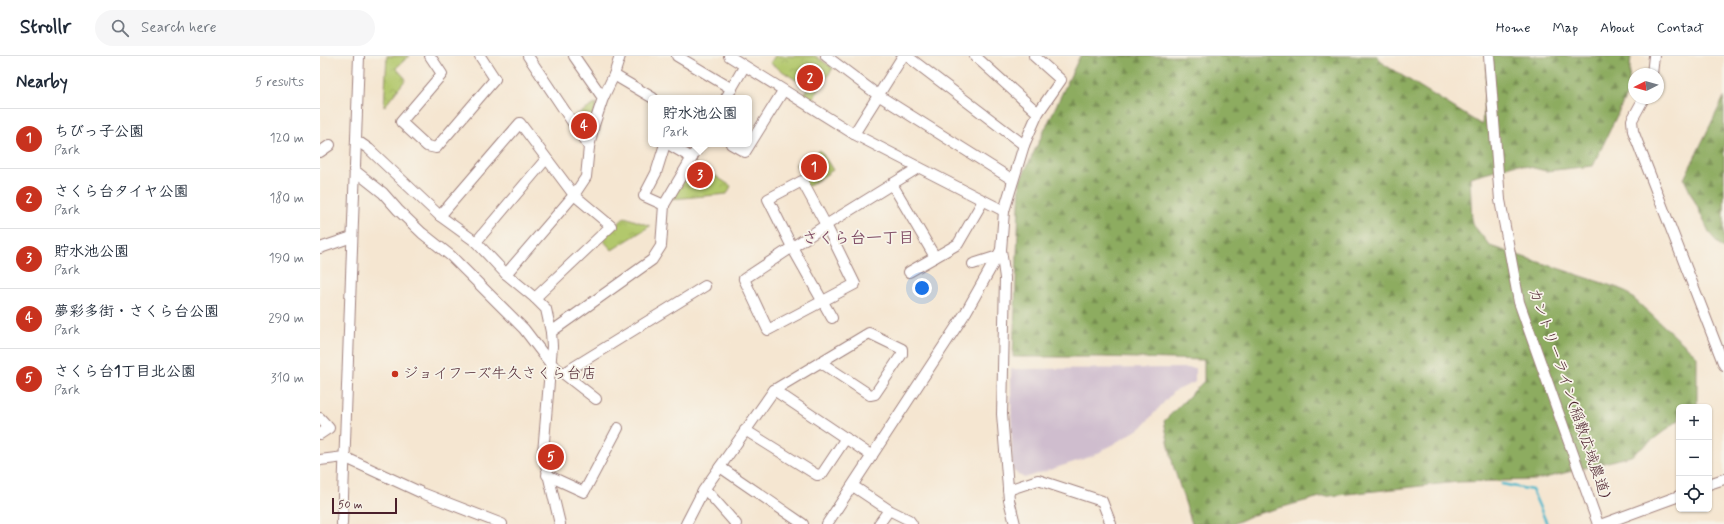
<!DOCTYPE html>
<meta charset="utf-8">
<style>
:root{--surface:#fff;--page:#f6f6f7;--text:#1f2937;--muted:#747a83;--line:#e0e1e3;--accent:#c8321e}
body{margin:0;font-family:Mynerve,"Klee One",sans-serif;background:var(--page);color:var(--text)}
.controls{position:absolute;right:12px;bottom:12px;display:grid;overflow:hidden;border-radius:6px;box-shadow:0 1px 3px #0004}
.controls button{width:36px;height:36px;display:grid;place-items:center;padding:0;border:0;border-bottom:1px solid var(--line);background:var(--surface);color:var(--text);font:20px sans-serif}
.compass{position:absolute;left:1308px;top:12px;width:36px;height:36px;border-radius:50%;background:var(--surface);box-shadow:0 1px 3px #0004;rotate:264deg}
.scale{position:absolute;left:12px;bottom:10px;width:65px;box-sizing:border-box;padding-left:4px;border:2px solid #4a1f2b;border-top:0;font-size:11px;line-height:14px;white-space:nowrap;color:#4a1f2b;-webkit-text-stroke:3px #f7f3e8;paint-order:stroke}
.you{position:absolute;left:602px;top:232px;width:14px;height:14px;margin:-10px;border:3px solid #fff;border-radius:50%;background:#1a73e8;box-shadow:0 0 0 6px #1a73e833}
.badge{display:grid;place-items:center;width:26px;height:26px;border-radius:50%;background:var(--accent);color:#fff;font-size:13px;font-weight:700}
.pin{position:absolute;translate:-50% -50%;border:2px solid #fff;box-shadow:0 1px 4px #0006}
.popup{position:absolute;left:328px;top:39px;width:104px;height:52px;box-sizing:border-box;display:grid;place-content:center;border-radius:6px;background:var(--surface);filter:drop-shadow(0 1px 3px #0005);font-size:13px;white-space:nowrap;color:var(--muted)}
.popup b{font-size:15px;color:var(--text)}
.popup::after{content:'';position:absolute;left:50%;top:100%;margin-left:-8px;border:8px solid transparent;border-top-color:var(--surface)}
.list{margin:0;padding:0;list-style:none}
h2{display:flex;justify-content:space-between;align-items:center;height:52px;margin:0;padding:0 16px;font-size:17px}
h2 small{font-size:13px;font-weight:400;color:var(--muted)}
.list li{display:grid;grid-template-columns:26px 1fr auto;gap:12px;align-items:center;box-sizing:border-box;height:60px;padding:0 16px;border-top:1px solid var(--line)}
.list b{display:block;font-size:15px;white-space:nowrap}
.list p{margin:0;font-size:13px;white-space:nowrap;color:var(--muted)}
.list em{font-size:13px;font-style:normal;color:var(--muted)}
.icon{flex:none;width:22px;height:22px;fill:none;stroke:currentColor;stroke-width:2;stroke-linecap:round;stroke-linejoin:round}
.map{position:relative;flex:none;width:1404px;height:468px;overflow:hidden}
header{display:flex;align-items:center;gap:24px;box-sizing:border-box;height:56px;padding:0 20px;background:var(--surface);border-bottom:1px solid var(--line)}
header strong{font-size:19px}
nav{display:flex;gap:22px;margin-inline-start:auto;font-size:14px}
.search{width:280px;height:36px;background:var(--page);display:flex;align-items:center;gap:10px;box-sizing:border-box;padding:0 14px;border-radius:22px;color:var(--muted);font-size:15px}
main{display:flex}
aside{flex:1;background:var(--surface)}
.map>svg:first-child{display:block}
.industrial{fill:#cfbdce}
.forest{fill:url(#forest-firs);stroke:#6c6646}
.park{fill:url(#park-crowns);stroke:#7e744c}
.lines{fill:none;stroke-linecap:round;stroke-linejoin:round}
.stream{stroke:#51bace;stroke-width:2.5}
.minor-casing{stroke:#a0827e;stroke-width:12}
.minor{stroke:#fff;stroke-width:10}
.poi-dot{fill:#c8321e;stroke:#f7f3e8;stroke-width:1.5}
.labels{text-anchor:middle;dominant-baseline:central;stroke-width:3.5;stroke-linejoin:round;paint-order:stroke}
.poi-label{font-size:15px;fill:#4a1f2b;stroke:#f7f3e8;text-anchor:start}
.street-label{font-size:15px;fill:#4a1f2b;stroke:#f7f3e8}
.neighbourhood-label{font-size:16px;font-weight:bold;fill:#824f67;stroke:#f7f3e8}
</style>
<header>
<strong>Strollr</strong>
<div class="search"><svg class="icon" aria-label="search" viewBox="0 0 24 24"><circle cx="10" cy="10" r="6"/><path d="M15 15l6 6"/></svg>Search here</div>
<nav><a>Home</a><a>Map</a><a>About</a><a>Contact</a></nav>
</header>
<main>
<aside>
<h2>Nearby<small>5 results</small></h2>
<ul class="list">
<li><span class="badge">1</span><div><b>ちびっ子公園</b><p>Park</p></div><em>120 m</em></li>
<li><span class="badge">2</span><div><b>さくら台タイヤ公園</b><p>Park</p></div><em>180 m</em></li>
<li><span class="badge">3</span><div><b>貯水池公園</b><p>Park</p></div><em>190 m</em></li>
<li><span class="badge">4</span><div><b>夢彩多街・さくら台公園</b><p>Park</p></div><em>290 m</em></li>
<li><span class="badge">5</span><div><b>さくら台1丁目北公園</b><p>Park</p></div><em>310 m</em></li>
</ul>
</aside>
<div class="map">
<svg width="1404" height="468" viewBox="0 0 1404 468">
<defs>
<pattern id="forest-firs" width="22" height="20" patternUnits="userSpaceOnUse"><rect width="22" height="20" fill="#8dac60"/><path d="M5 1l3.5 6h-7zM16 11l3.5 6h-7z" fill="#758b4f"/></pattern>
<pattern id="park-crowns" width="20" height="18" patternUnits="userSpaceOnUse"><rect width="20" height="18" fill="#b2c86c"/><path d="M2 6a3 3 0 1 1 6 0M12 15a3 3 0 1 1 6 0" fill="none" stroke="#9bab5e"/></pattern>
</defs>
<rect width="100%" height="100%" fill="#f7f3e8"/>
<filter id="ink" filterUnits="userSpaceOnUse"><feTurbulence type="fractalNoise" baseFrequency=".025" numOctaves="2"/><feDisplacementMap in="SourceGraphic" scale="8" xChannelSelector="R" yChannelSelector="G"/><feConvolveMatrix kernelMatrix="1 2 1 2 8 2 1 2 1" color-interpolation-filters="sRGB"/></filter>
<filter id="wash" filterUnits="userSpaceOnUse"><feTurbulence type="fractalNoise" baseFrequency=".012" numOctaves="4" result="noise"/><feDisplacementMap in="SourceGraphic" scale="16" xChannelSelector="R" yChannelSelector="G"/><feGaussianBlur stdDeviation="0.9" result="paint"/><feColorMatrix in="noise" values="0 0 0 0 0 0 0 0 0 0 0 0 0 0 0 0 0 1.4 0 .05"/><feComposite in="paint" operator="in"/></filter>
<g filter="url(#wash)">
<rect width="100%" height="100%" fill="#f5e6d1"/>
<!-- industrial -->
<path class="industrial" d="M875,312V326L853,336L822,371L773,400L704,422L692,414L691,313Z"/>
<!-- forest -->
<g class="forest">
<path d="M760,0H1057L1065,9L1162,69L1168,0H1311L1308,36L1273,110L1226,115L1197,108L1150,121L1152,167L1170,190L1304,234L1377,300V350L1359,351V364L1311,400L1217,424L1138,426L1000,441L933,459L913,468H872L853,409L844,365L884,325V304L783,301H693L700,125Z"/>
<path d="M1404,41V194L1390,178L1364,123Z"/>
</g>
<!-- park -->
<g class="park">
<path d="M67,0H89L76,12L86,23L64,51Z"/>
<path d="M455,0H495L513,12L489,49L481,44L488,32L450,7Z"/>
<path d="M277,47L268,78L264,80L253,61Z"/>
<path d="M500,94L513,114L487,131L476,108Z"/>
<path d="M375,107L411,130L407,138L352,143Z"/>
<path d="M305,161L330,170L292,194L282,183Z"/>
</g>
<g class="lines">
<!-- stream -->
<path class="stream" d="M1182,428L1212,434L1227,468"/>
</g>
</g>
<g filter="url(#ink)">
<g class="lines">
<!-- minor casing -->
<g class="minor-casing">
<g id="minor">
<path d="M110,0L122,18L81,66L107,90L116,92L175,23L160,0"/>
<path d="M208,0L269,91"/>
<path d="M254,0L283,42"/>
<path d="M357,0L412,33"/>
<path d="M409,0L534,78L684,155"/>
<path d="M506,0L558,39L693,124"/>
<path d="M587,0L704,89"/>
<path d="M655,0L718,57"/>
<path d="M1169,0L1180,144L1199,246L1278,468"/>
<path d="M1332,18L1334,0"/>
<path d="M294,19L333,42"/>
<path d="M406,42L424,11"/>
<path d="M1324,42L1312,64L1313,75L1404,309"/>
<path d="M534,78L583,0"/>
<path d="M36,84L49,93L120,160L156,186L186,218L215,242L226,253L231,276L232,290L223,397L240,468"/>
<path d="M348,88L372,102"/>
<path d="M411,88L425,96L463,35"/>
<path d="M0,96L10,89"/>
<path d="M34,114L63,137L78,154L102,177L131,200L204,273L230,307L276,343"/>
<path d="M572,128L615,201"/>
<path d="M344,149L324,140L336,117L345,88"/>
<path d="M120,160L200,67L254,139L291,170L215,242"/>
<path d="M506,169L535,228L448,274L424,223Z"/>
<path d="M156,186L226,103"/>
<path d="M0,192L32,181"/>
<path d="M653,208L678,200"/>
<path d="M589,216L638,188L663,145"/>
<path d="M186,218L254,139L266,121L269,91L274,69L283,42L294,19L300,0"/>
<path d="M512,262L472,191L448,143L482,125L506,169L598,112"/>
<path d="M231,276L332,204L341,190L344,149L380,88"/>
<path d="M244,317L385,230"/>
<path d="M454,334L552,400"/>
<path d="M0,362L9,372L0,378"/>
<path d="M425,374L497,419L502,418L526,382"/>
<path d="M24,401L102,437L182,468"/>
<path d="M0,404L24,401"/>
<path d="M400,411L483,468"/>
<path d="M227,419L264,436L298,372"/>
<path d="M1389,428L1404,423"/>
<path d="M533,430L569,454L589,464L592,468"/>
<path d="M385,433L416,468"/>
<path d="M688,434L718,424L782,445L791,468"/>
<path d="M22,468L39,0"/>
<path d="M366,468L383,435L454,334L549,277L582,293V298L555,338L550,339L500,306"/>
<path d="M507,468L646,256L681,194"/>
<path d="M559,468L569,454"/>
<path d="M695,468L689,444L682,358L685,222L681,194L684,155L704,89L718,57L741,24L714,0"/>
<path d="M1283,468L1359,440"/>
</g>
</g>
<!-- minor -->
<use href="#minor" class="minor"/>
</g>
</g>
<!-- markers -->
<circle class="poi-dot" cx="75" cy="318" r="4"/>
<g class="labels">
<!-- poi labels -->
<g class="poi-label">
<text x="83" y="318">ジョイフーズ牛久さくら台店</text>
</g>
<!-- street labels -->
<g class="street-label">
<text transform="translate(1249 337) rotate(71)">カントリーライン(稲敷広域農道)</text>
</g>
<!-- neighbourhood labels -->
<g class="neighbourhood-label">
<text x="538" y="182">さくら台一丁目</text>
</g>
</g>
</svg>
<div class="controls">
<button>+</button>
<button>−</button>
<button><svg class="icon" aria-label="locate" viewBox="0 0 24 24"><circle cx="12" cy="12" r="6"/><path d="M12 2v4M12 18v4M2 12h4M18 12h4"/></svg></button>
</div>
<svg class="compass" viewBox="-18 -18 36 36"><path d="M0-13l5 13h-10z" fill="#e53935"/><path d="M0 13l5-13h-10z" fill="#747a83"/></svg>
<div class="scale">50 m</div>
<div class="you"></div>
<div class="pin badge" style="left:494px;top:111px">1</div>
<div class="pin badge" style="left:490px;top:22px">2</div>
<div class="pin badge" style="left:380px;top:119px">3</div>
<div class="popup"><b>貯水池公園</b>Park</div>
<div class="pin badge" style="left:264px;top:70px">4</div>
<div class="pin badge" style="left:231px;top:401px">5</div>
</div>
</main>
